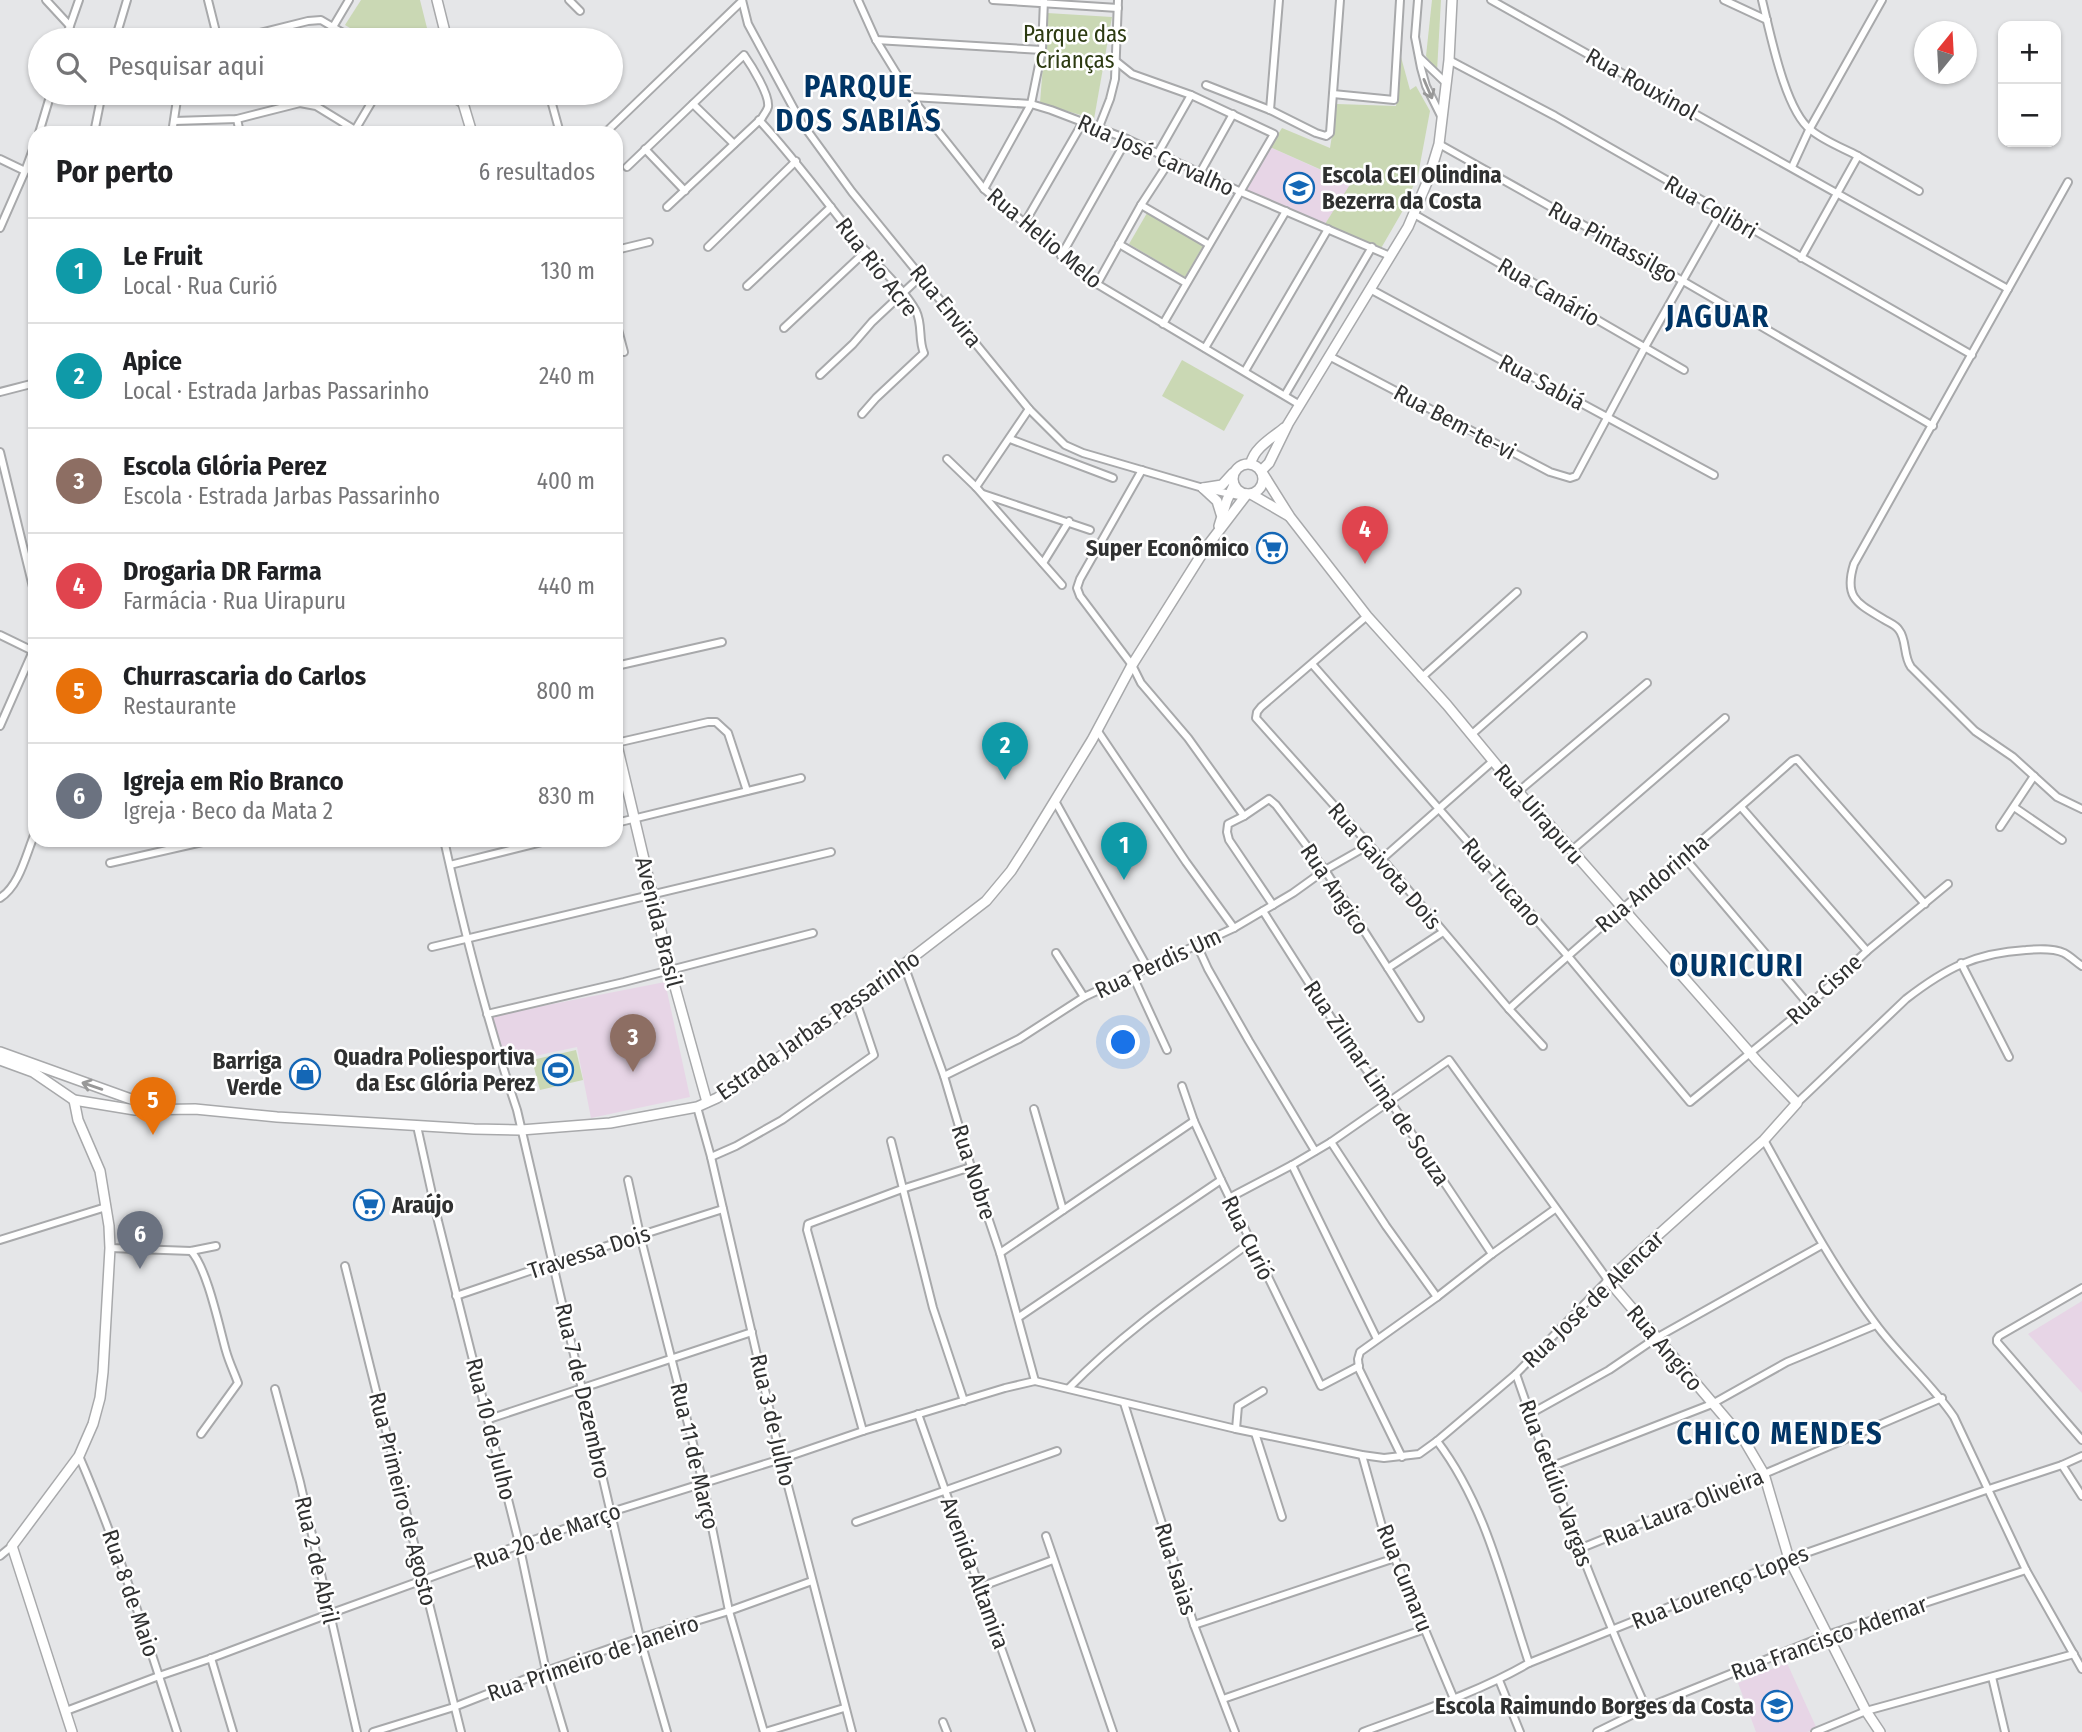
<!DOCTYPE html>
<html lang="pt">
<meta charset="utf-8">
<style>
:root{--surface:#fff;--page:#f2f2f2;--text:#202124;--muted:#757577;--line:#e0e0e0;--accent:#b45309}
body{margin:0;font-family:"Fira Sans Condensed",sans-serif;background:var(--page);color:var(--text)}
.controls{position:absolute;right:21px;top:21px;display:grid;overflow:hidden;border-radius:14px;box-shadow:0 2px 5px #0004}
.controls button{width:63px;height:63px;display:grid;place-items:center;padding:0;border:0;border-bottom:2px solid var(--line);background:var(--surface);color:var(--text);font:35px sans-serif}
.compass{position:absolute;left:1914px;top:21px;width:63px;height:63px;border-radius:50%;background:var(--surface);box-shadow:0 2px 5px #0004;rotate:18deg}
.you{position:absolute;left:1124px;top:1043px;width:24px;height:24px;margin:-18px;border:5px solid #fff;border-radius:50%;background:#1a73e8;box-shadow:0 0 0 10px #1a73e833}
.badge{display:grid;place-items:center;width:46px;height:46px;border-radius:50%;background:var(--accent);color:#fff;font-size:23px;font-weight:700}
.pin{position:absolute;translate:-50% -58px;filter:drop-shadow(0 2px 4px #0008)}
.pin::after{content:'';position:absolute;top:37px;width:24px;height:21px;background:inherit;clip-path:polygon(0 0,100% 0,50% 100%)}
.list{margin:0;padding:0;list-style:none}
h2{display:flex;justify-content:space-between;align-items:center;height:91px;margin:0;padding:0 28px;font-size:30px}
h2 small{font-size:23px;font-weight:400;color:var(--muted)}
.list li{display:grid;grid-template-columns:46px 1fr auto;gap:21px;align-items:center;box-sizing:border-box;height:105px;padding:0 28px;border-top:2px solid var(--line)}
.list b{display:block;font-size:26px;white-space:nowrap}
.list p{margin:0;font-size:23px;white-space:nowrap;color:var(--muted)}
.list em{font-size:23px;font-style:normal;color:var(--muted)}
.icon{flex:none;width:38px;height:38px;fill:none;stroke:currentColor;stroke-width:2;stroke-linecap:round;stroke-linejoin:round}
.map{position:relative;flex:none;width:2082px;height:1732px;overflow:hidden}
.search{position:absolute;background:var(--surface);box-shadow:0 2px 5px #0004;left:28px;top:28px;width:595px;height:77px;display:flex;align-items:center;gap:18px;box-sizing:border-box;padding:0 24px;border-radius:38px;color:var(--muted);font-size:26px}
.panel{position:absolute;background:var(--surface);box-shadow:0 2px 5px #0004;left:28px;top:126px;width:595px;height:721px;border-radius:21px}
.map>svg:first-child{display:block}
.education{fill:#e7d5e6}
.green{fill:#cad8b4}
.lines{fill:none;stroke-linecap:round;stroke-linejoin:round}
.street-casing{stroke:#a8a9ab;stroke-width:10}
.secondary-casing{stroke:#a8a9ab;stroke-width:12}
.street{stroke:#fff;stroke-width:6}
.secondary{stroke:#fff;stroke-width:9}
.oneway{stroke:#989898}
.labels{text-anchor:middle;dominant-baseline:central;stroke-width:5;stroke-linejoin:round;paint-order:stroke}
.park-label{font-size:23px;fill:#2d3b12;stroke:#fff}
.street-label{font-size:23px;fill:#303131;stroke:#fff}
.poi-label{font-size:23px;font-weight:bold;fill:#303131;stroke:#fff;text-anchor:end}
.district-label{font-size:30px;font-weight:bold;letter-spacing:2px;fill:#003566;stroke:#fff}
</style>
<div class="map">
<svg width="2082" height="1732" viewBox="0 0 2082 1732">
<rect width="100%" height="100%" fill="#e5e6e8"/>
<!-- education -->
<g class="education">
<path d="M1270,147L1352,184L1325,224L1246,192Z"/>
<path d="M665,982L690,1097L591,1118L577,1047L507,1062L491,1016Z"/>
<path d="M2082,1301V1393L2028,1334Z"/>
<path d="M1787,1663L1817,1729L1807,1732H1756L1738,1683Z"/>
</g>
<!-- green -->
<g class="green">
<path d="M361,0H420L430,40H370L345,25Z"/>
<path d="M1432,0H1441L1437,71L1426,56Z"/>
<path d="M1047,13L1112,17L1094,119L1040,103Z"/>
<path d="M1401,57L1410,90L1416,86L1430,111L1418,175L1402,212L1380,250L1325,224L1351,183L1270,147L1282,128L1330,148L1337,104L1396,106Z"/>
<path d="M1147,213L1203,246L1185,277L1129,244Z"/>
<path d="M1182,360L1244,395L1224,431L1162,396Z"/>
<path d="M576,1050L583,1080L540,1090L532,1060Z"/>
</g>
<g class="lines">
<!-- street casing -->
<g class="street-casing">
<g id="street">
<path d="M46,0L70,26"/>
<path d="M208,0L218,40"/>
<path d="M569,0L580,11"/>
<path d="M742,0L748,24L801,122L852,192L1029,409L1065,445L1083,453L1203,488L1244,497"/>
<path d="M858,0L876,40L911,97L984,189L1097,284L1300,405"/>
<path d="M993,0L1118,8"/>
<path d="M1418,0L1415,37L1421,68L1426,86L1441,116"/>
<path d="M1491,0L2008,289"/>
<path d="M1724,0L1767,20"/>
<path d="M1762,0C1770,32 1785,111 1811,130C1824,141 1843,148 1858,156L1801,258"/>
<path d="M333,27L349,0"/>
<path d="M65,40L79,0"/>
<path d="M115,40L127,0"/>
<path d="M232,40L308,21L321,20L355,40"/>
<path d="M876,40L1042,50"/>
<path d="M1420,58L1446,83"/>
<path d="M1449,60L1555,116L1972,355"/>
<path d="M1117,62L1132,74L1191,95L1274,134L1163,324"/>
<path d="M1206,85L1270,110L1316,133L1326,136L1330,133L1340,0"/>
<path d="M445,93L463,104"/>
<path d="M549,93L560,133"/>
<path d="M1333,94L1394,100L1400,0"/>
<path d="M912,97L1031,104L1051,110L1127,139L1241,192L1390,256"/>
<path d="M693,104L734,144"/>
<path d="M1270,110L1279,0"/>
<path d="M237,119L240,133"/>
<path d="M759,120C797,161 829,206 864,249C881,270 903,288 916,311C923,325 918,340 924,353L876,398L862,414"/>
<path d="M174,121L237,119L300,103L316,106L360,133"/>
<path d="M1099,127L1110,99L1115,79L1118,0"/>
<path d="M355,130L377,93"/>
<path d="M39,133L51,93"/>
<path d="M94,133L102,93"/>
<path d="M172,133L178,93"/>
<path d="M605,133L742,1"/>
<path d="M1439,144L1683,281L1933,426"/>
<path d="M645,149L685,191"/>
<path d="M1158,153L1191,95"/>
<path d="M1858,156L1919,191"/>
<path d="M0,159L25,171"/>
<path d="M627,167L744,55C751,65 770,95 768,107C767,111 764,114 762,118L667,207"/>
<path d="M1792,167L1809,130L1882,0"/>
<path d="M1200,173L1233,114"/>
<path d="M2068,182L1854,564C1843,599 1859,604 1885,620C1890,623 1896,625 1899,630C1907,640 1903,656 1911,667L1975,731L2013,757L2057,797L2082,809"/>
<path d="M984,189L1031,104L1042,50L1044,0"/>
<path d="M1141,205L1208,244"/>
<path d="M1414,214L1684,370"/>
<path d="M1024,224L1083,122"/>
<path d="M0,228L25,171L35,144"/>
<path d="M1119,244L1186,283"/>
<path d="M708,247L796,161"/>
<path d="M616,250L649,242"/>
<path d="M1061,256L1127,139"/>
<path d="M1097,284L1141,205L1171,159"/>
<path d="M747,286L831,207"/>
<path d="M1370,289L1714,475"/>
<path d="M616,322L624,352"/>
<path d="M784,328L866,251"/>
<path d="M1205,348L1286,211"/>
<path d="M1329,356L1550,472L1570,478L1576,476L1645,347L1721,213"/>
<path d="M1245,371L1328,229"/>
<path d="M820,375L853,344L872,322L921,276"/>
<path d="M0,392L35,383"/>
<path d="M1285,395L1372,247"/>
<path d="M1010,439L1113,478"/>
<path d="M0,452L33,587L35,588"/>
<path d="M947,459L976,487L1062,585"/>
<path d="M1142,470L1080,579L1077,588L1080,596L1132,665L1141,683L1188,738L1244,816"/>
<path d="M976,487L1029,409"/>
<path d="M983,494L1090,530"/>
<path d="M1043,563L1069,521"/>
<path d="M1367,616L1261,707L1257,712L1256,718L1382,859L1509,1009L1543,1046"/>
<path d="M0,635L35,652"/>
<path d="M1312,664L1567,955L1690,1102L1809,1005L1867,951L1948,884"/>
<path d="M616,666L722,642"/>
<path d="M1421,678L1517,592"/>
<path d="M0,726L33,651"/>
<path d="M1097,730L1186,862L1234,928"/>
<path d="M1471,735L1583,636"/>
<path d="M616,743L708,722H716L728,733L747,791"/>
<path d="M1519,791L1647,683"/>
<path d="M1055,801L1147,967"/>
<path d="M1741,807L1867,951"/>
<path d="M2014,807L2062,840"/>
<path d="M616,823L801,778"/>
<path d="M2000,827L2034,776"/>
<path d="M444,840C464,931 487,1021 517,1110L640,1638L667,1732"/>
<path d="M1571,851L1725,718"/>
<path d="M1683,856L1809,1005"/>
<path d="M1382,859L1493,761"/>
<path d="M110,863L211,840"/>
<path d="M450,865L550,840"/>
<path d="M0,898C20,885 26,854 35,833"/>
<path d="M1273,905L1229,840L1227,832L1228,824L1244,816L1269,799L1276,805L1325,870L1420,1018"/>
<path d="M1263,911L1353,1052L1390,1101L1492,1254"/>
<path d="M1197,945L1208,969L1249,1041L1315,1151"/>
<path d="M432,947L831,852"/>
<path d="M1056,953L1084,997"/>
<path d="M1961,963L2009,1057"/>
<path d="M904,965L944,1076L971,1167L1000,1253L1035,1381"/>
<path d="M1388,968L1443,932"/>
<path d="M1132,974L1167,1050"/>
<path d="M1509,1009C1601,924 1699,845 1792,761L1797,759L1925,904"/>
<path d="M487,1014L624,982L813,933"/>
<path d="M944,1076L1019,1039L1084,997L1234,928L1293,893L1325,870L1369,845"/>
<path d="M1182,1086L1194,1121L1221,1180L1321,1386L1359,1366"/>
<path d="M1797,1103L1906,999C1946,968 1975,953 2026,950C2038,949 2053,948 2064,953C2070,956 2076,962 2082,966"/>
<path d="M697,1107L711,1157L781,1459L852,1732"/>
<path d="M1034,1109L1063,1210"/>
<path d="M417,1126L438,1221L518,1539L546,1671L564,1732"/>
<path d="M1764,1140C1799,1203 1832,1266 1875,1323C1899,1356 1931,1383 1954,1417L2026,1570L2082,1669"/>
<path d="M891,1141L933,1308L964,1401"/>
<path d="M1331,1142L1386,1226L1437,1297"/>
<path d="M711,1157L736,1146L782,1120L874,1055L856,1001"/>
<path d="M1292,1165L1377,1339"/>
<path d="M628,1180L640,1235L703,1483L729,1611L764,1732"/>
<path d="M0,1240L106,1207"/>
<path d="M110,1248L191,1251L216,1246"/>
<path d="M191,1251C207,1268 219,1326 226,1351C229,1362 234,1372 238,1383L201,1434"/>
<path d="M1000,1253L1194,1121"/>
<path d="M345,1266L461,1732"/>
<path d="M2082,1288L1999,1336L1997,1339V1342L2082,1440"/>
<path d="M456,1296L553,1263L723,1209"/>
<path d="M1019,1317L1221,1180"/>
<path d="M1516,1374C1555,1487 1597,1599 1646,1708"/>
<path d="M1069,1388C1123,1332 1188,1288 1251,1242"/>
<path d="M275,1389L300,1482L357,1732"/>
<path d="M1124,1403L1194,1625L1235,1732"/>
<path d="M918,1414L1031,1732"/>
<path d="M1530,1414L1609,1370L1656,1338L1822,1245"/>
<path d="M489,1419L752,1332"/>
<path d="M1236,1429L1238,1406L1263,1391"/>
<path d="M863,1431L807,1230L808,1224L902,1189L971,1167"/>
<path d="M1255,1433L1282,1517"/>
<path d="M1437,1441C1486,1505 1504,1588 1529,1663"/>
<path d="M1362,1455L1383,1530L1454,1699"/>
<path d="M79,1456C118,1546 147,1639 177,1732"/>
<path d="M1402,1457L1359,1369L1358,1359L1360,1352L1437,1297L1492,1254L1555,1209"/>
<path d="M2062,1465L2082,1496"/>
<path d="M1550,1467L1712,1404L1787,1362L1876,1325"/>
<path d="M856,1522L1057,1451"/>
<path d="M1046,1536L1113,1732"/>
<path d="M1579,1549L1764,1474L1942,1398"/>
<path d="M0,1556L12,1546"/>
<path d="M980,1587L1053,1560"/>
<path d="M1194,1625L1395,1558"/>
<path d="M211,1658L233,1732"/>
<path d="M1992,1677L2005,1732"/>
<path d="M1499,1680L1520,1732"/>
<path d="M1223,1699L1425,1629"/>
<path d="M66,1711L159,1676L209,1659L329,1614L611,1512L781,1459L863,1431L1005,1388L1035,1381L1236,1429L1362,1455L1384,1458L1419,1454L1437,1441L1516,1374L1608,1280L1449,1060L1331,1142L1292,1165L1229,1198"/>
<path d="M943,1722L947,1732"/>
<path d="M373,1732L454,1707L546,1671L640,1638L729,1611L812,1581"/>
<path d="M765,1732L844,1708"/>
<path d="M1363,1732C1420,1711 1477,1693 1529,1663L1789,1559L1989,1489L2062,1465L2082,1456"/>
<path d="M1597,1732L1646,1708L1827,1635L2026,1570"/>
<path d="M1815,1732L1866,1711L2074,1654"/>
</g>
</g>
<!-- secondary casing -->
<g class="secondary-casing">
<g id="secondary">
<path d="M437,0L447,40"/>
<path d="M460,93L472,133"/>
<path d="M1251,463C1254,448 1272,438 1284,428"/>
<circle cx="1248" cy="479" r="15"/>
<path d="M1261,471L1269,463L1288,424L1408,227L1428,180L1439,144L1442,119L1449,60L1452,0"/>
<path d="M1263,474L1290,517L1367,616L1447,705L1532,808L1547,822L1758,1062L1797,1103L1764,1140L1608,1280L1744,1440L1764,1474L1789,1559L1866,1711L1880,1732"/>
<path d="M1203,488L1222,485L1233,473"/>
<path d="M1203,488L1217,501L1221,514"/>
<path d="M1251,494L1289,516"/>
<path d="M1219,526L1227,500L1234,485"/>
<path d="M616,741L670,969L707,1102"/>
<path d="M0,1052L153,1107"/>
<path d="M0,1060L33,1072L74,1100L135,1110L195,1109L277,1117L474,1129L521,1130L610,1123L697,1107L717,1098L761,1070L834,1018L986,901L1011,871L1029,843L1092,740L1132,665L1205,549L1247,494"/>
<path d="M72,1732L12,1546L79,1456L93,1424L100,1398L103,1372L110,1248L109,1226L100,1171L78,1120L74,1100"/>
</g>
</g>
<!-- street -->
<use href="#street" class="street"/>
<!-- secondary -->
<use href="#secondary" class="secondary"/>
</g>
<!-- one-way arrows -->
<defs><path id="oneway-shaft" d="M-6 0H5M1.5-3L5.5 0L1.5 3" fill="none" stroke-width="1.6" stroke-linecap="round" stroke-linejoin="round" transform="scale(1.75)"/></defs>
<g class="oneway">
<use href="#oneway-shaft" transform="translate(1428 89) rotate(67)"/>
<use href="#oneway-shaft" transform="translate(92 1086) rotate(-161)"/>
</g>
<!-- icons -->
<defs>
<g id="school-ring" transform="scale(1.575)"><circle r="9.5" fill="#fff" stroke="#1467b6" stroke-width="1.5"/><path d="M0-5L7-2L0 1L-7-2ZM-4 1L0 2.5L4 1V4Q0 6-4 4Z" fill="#1467b6"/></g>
<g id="supermarket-ring" transform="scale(1.575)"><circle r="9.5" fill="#fff" stroke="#1467b6" stroke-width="1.5"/><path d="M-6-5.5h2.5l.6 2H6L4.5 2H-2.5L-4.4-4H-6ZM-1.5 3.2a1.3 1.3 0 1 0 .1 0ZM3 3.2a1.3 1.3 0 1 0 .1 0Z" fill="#1467b6"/></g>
<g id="stadium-ring" transform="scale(1.575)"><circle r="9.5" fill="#fff" stroke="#1467b6" stroke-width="1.5"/><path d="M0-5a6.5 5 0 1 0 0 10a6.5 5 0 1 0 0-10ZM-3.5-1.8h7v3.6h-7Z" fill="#1467b6"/></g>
<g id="shop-ring" transform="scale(1.575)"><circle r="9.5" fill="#fff" stroke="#1467b6" stroke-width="1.5"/><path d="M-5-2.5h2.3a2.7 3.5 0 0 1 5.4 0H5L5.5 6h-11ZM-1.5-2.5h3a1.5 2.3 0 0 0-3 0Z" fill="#1467b6"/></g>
</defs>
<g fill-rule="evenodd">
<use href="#school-ring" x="1299" y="188"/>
<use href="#supermarket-ring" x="1272" y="548"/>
<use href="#stadium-ring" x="558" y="1070"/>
<use href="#shop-ring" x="305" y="1074"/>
<use href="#supermarket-ring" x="369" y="1205"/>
<use href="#school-ring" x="1777" y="1706"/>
</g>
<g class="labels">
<!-- park labels -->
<g class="park-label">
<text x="1075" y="34">Parque das<tspan x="1075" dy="26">Crianças</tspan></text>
</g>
<!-- street labels -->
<g class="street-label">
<text transform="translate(1642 84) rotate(29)">Rua Rouxinol</text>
<text transform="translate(1156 155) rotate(24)">Rua José Carvalho</text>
<text transform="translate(1711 207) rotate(30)">Rua Colibri</text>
<text transform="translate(1045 238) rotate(40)">Rua Helio Melo</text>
<text transform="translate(1613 242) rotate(29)">Rua Pintassilgo</text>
<text transform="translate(877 267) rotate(52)">Rua Rio Acre</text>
<text transform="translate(1549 292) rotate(30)">Rua Canário</text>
<text transform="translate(946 306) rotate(51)">Rua Envira</text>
<text transform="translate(1542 382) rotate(28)">Rua Sabiá</text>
<text transform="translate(1455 422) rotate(28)">Rua Bem-te-vi</text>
<text transform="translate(1539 814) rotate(49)">Rua Uirapuru</text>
<text transform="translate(1385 866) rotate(49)">Rua Gaivota Dois</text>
<text transform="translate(1502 882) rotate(49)">Rua Tucano</text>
<text transform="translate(1652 883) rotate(-40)">Rua Andorinha</text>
<text transform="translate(1335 889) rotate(56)">Rua Angico</text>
<text transform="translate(659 922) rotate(76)">Avenida Brasil</text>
<text transform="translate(1158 963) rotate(-25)">Rua Perdis Um</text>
<text transform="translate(1824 989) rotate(-42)">Rua Cisne</text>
<text transform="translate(818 1025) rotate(-35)">Estrada Jarbas Passarinho</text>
<text transform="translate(1377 1083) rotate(56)">Rua Zilmar Lima de Souza</text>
<text transform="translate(974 1172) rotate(72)">Rua Nobre</text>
<text transform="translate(1248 1238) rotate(64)">Rua Curió</text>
<text transform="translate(589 1252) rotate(-18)">Travessa Dois</text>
<text transform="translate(1593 1299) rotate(-44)">Rua José de Alencar</text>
<text transform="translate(1665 1348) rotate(50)">Rua Angico</text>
<text transform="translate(583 1391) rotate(77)">Rua 7 de Dezembro</text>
<text transform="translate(773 1420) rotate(77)">Rua 3 de Julho</text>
<text transform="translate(491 1429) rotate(76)">Rua 10 de Julho</text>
<text transform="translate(695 1456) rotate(77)">Rua 11 de Março</text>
<text transform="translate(1556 1483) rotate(70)">Rua Getúlio Vargas</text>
<text transform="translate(403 1499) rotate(76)">Rua Primeiro de Agosto</text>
<text transform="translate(1683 1507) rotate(-22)">Rua Laura Oliveira</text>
<text transform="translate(547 1536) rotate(-20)">Rua 20 de Março</text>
<text transform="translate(317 1560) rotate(77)">Rua 2 de Abril</text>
<text transform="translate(1176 1569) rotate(73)">Rua Isaias</text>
<text transform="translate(975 1573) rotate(70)">Avenida Altamira</text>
<text transform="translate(1405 1578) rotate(68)">Rua Cumaru</text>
<text transform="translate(1720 1587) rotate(-22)">Rua Lourenço Lopes</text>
<text transform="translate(131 1593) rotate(71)">Rua 8 de Maio</text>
<text transform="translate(1829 1638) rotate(-20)">Rua Francisco Ademar</text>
<text transform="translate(593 1658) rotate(-19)">Rua Primeiro de Janeiro</text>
</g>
<!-- poi labels -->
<g class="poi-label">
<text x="1322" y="175" text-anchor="start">Escola CEI Olindina<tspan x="1322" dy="26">Bezerra da Costa</tspan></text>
<text x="1249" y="548">Super Econômico</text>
<text x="535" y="1057">Quadra Poliesportiva<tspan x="535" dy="26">da Esc Glória Perez</tspan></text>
<text x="282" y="1061">Barriga<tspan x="282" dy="26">Verde</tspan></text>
<text x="392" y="1205" text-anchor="start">Araújo</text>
<text x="1754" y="1706">Escola Raimundo Borges da Costa</text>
</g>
<!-- district labels -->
<g class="district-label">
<text x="859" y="87">PARQUE<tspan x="859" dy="34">DOS SABIÁS</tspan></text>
<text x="1718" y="317">JAGUAR</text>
<text x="1737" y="966">OURICURI</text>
<text x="1780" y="1434">CHICO MENDES</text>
</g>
</g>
</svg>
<div class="controls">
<button>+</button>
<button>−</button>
</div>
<svg class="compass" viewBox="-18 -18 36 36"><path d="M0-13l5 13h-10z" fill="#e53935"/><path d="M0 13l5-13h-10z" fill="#757577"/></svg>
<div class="you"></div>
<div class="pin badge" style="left:1124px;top:880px;background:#0f9aa8">1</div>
<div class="pin badge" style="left:1005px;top:780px;background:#0f9aa8">2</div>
<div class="pin badge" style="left:633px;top:1072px;background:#8d6e63">3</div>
<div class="pin badge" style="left:1365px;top:564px;background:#e0444e">4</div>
<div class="pin badge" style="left:153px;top:1135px;background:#e8710a">5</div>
<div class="pin badge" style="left:140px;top:1269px;background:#6b7280">6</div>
<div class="search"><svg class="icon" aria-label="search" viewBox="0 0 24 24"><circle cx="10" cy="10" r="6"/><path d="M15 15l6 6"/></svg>Pesquisar aqui</div>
<section class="panel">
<h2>Por perto<small>6 resultados</small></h2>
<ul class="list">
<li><span class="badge" style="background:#0f9aa8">1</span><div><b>Le Fruit</b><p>Local · Rua Curió</p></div><em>130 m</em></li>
<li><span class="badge" style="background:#0f9aa8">2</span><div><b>Apice</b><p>Local · Estrada Jarbas Passarinho</p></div><em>240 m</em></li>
<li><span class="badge" style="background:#8d6e63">3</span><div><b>Escola Glória Perez</b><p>Escola · Estrada Jarbas Passarinho</p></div><em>400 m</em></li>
<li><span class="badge" style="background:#e0444e">4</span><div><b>Drogaria DR Farma</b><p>Farmácia · Rua Uirapuru</p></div><em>440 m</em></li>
<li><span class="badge" style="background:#e8710a">5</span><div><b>Churrascaria do Carlos</b><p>Restaurante</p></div><em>800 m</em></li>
<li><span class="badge" style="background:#6b7280">6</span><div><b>Igreja em Rio Branco</b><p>Igreja · Beco da Mata 2</p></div><em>830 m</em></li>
</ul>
</section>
</div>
